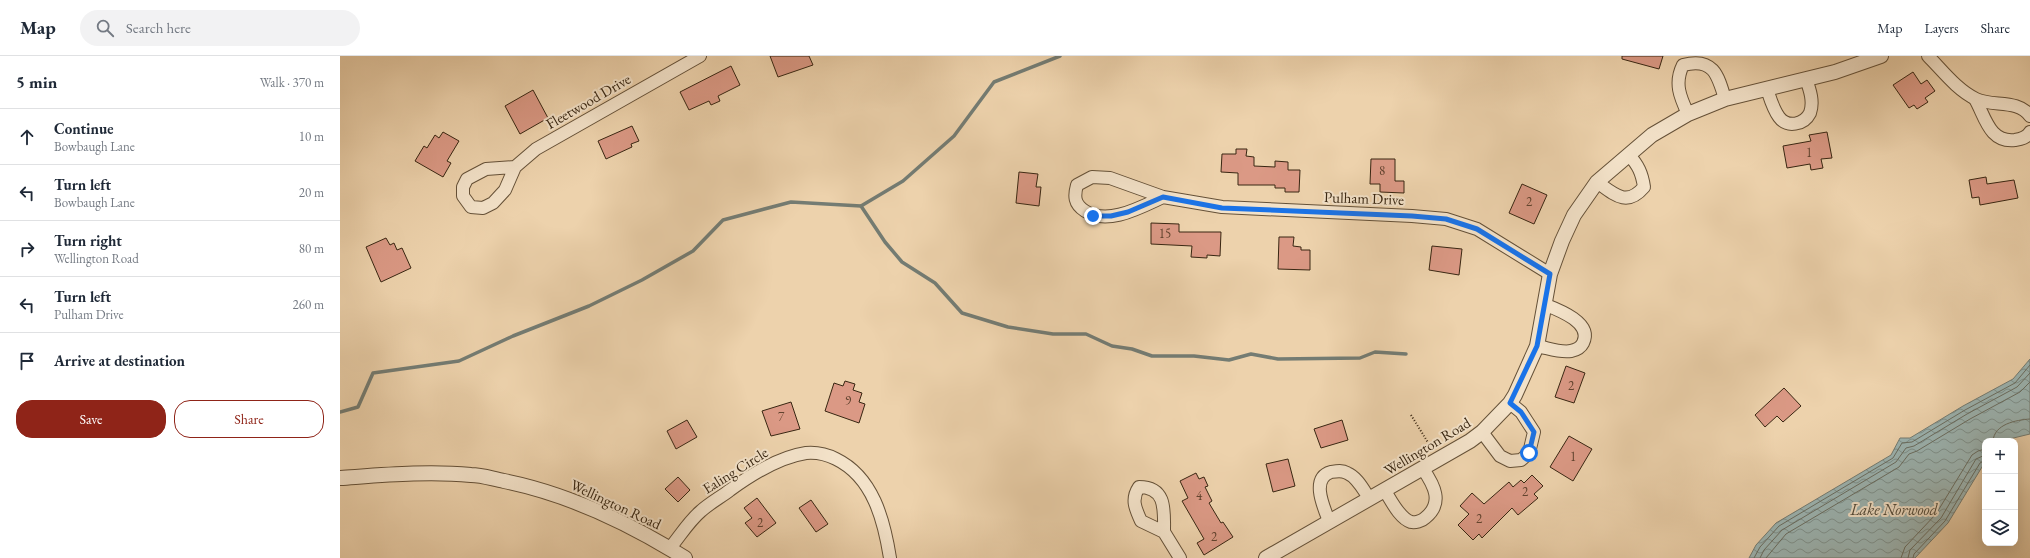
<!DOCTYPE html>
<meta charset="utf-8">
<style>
:root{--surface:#fff;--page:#f2f2f3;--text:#1f2937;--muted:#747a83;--line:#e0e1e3;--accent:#8f2418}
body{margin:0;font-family:"EB Garamond",serif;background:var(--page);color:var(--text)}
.controls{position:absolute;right:12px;bottom:12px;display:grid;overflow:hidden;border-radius:8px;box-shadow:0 4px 16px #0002}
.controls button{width:36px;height:36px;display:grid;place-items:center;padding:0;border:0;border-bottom:1px solid var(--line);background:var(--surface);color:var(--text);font:20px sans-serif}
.stop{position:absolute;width:12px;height:12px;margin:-9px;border:3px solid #1a73e8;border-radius:50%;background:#fff}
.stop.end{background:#1a73e8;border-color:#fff;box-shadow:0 1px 4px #0008}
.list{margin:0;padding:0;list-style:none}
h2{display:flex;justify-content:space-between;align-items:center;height:52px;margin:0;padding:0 16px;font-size:17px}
h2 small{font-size:13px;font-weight:400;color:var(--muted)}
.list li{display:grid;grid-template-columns:26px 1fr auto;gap:12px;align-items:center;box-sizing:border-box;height:56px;padding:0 16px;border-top:1px solid var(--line)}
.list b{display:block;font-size:15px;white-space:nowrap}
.list p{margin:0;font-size:13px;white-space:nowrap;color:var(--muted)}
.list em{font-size:13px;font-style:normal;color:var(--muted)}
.actions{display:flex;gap:8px;padding:12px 16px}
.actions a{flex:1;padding:9px 0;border:1px solid var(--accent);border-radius:16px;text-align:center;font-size:14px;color:var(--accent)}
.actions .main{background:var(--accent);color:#fff}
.icon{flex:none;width:22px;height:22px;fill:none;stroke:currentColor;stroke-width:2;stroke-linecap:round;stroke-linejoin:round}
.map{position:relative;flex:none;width:1690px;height:502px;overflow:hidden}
header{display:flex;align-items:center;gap:24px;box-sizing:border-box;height:56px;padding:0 20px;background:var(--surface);border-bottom:1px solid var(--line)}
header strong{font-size:19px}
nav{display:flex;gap:22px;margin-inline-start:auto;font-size:14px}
.search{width:280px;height:36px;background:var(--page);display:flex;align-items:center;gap:10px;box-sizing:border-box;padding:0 14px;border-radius:22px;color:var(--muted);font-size:15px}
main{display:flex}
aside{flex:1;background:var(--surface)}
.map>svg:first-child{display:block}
.water{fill:url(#water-waves);stroke:#747c73}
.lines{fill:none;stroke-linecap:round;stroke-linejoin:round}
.shore{stroke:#6a6e62;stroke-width:1}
.stream{stroke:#747c73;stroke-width:3.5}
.building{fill:#db9985;stroke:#382612}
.minor-casing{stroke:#655138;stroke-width:14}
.tertiary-casing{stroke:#655138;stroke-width:16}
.path{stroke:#382612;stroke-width:2;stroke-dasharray:1 2;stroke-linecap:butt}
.minor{stroke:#f3e2c9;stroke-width:12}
.tertiary{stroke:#f3e2c9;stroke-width:14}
.route{stroke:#1a73e8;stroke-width:5}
.labels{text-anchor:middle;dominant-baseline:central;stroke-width:4;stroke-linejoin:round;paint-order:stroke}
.number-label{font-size:13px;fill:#61432f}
.street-label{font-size:15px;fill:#382612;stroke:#f3e2c9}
.water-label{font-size:16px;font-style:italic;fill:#514a3a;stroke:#f3e2c9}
</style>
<header>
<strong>Map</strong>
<div class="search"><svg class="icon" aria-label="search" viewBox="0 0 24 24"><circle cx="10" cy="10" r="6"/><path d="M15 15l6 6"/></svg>Search here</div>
<nav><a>Map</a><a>Layers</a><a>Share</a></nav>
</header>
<main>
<aside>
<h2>5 min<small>Walk · 370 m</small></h2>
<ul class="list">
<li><svg class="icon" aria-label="ahead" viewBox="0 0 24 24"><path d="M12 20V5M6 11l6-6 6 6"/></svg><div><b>Continue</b><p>Bowbaugh Lane</p></div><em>10 m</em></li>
<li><svg class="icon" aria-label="left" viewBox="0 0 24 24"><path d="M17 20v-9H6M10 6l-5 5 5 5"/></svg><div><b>Turn left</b><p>Bowbaugh Lane</p></div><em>20 m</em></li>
<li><svg class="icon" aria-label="right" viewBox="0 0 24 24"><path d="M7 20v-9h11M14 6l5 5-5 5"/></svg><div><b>Turn right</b><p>Wellington Road</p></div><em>80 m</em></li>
<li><svg class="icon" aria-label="left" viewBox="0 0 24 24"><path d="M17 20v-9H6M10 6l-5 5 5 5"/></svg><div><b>Turn left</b><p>Pulham Drive</p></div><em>260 m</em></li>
<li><svg class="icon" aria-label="arrive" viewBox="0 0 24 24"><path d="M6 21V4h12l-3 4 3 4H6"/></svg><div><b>Arrive at destination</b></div></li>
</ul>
<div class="actions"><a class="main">Save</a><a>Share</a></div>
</aside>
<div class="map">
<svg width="1690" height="502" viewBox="0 0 1690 502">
<defs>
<pattern id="water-waves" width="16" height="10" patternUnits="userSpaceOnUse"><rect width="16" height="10" fill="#9cb5b3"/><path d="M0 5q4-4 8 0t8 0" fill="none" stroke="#809390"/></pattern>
</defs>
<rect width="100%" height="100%" fill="#edd2ac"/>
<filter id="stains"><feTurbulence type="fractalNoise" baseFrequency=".005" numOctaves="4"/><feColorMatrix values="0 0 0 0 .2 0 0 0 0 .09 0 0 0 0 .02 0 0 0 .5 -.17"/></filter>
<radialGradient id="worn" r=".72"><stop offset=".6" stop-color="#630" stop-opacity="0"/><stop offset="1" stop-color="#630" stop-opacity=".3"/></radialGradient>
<!-- water -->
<path class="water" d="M1690,303V378L1661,385H1645V406L1608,467L1575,502H1409L1416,489L1436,467L1551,399L1560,382H1570L1623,350L1673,323Z"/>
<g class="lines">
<!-- shore -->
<g class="shore">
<path d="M1653,385C1654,368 1676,364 1690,363"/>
<path d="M1414,502L1420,491L1439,470L1553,402L1562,387L1572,386L1625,354L1675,327L1690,309"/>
<path d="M1420,502L1424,494L1442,474L1556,406L1566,392L1574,390L1627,358L1677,331L1690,317"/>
<path d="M1426,502L1446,478L1559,411L1569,398L1577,395L1630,363L1680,336L1690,326"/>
<path d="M1561,502L1565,491L1596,458L1632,399L1638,395L1645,393"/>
<path d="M1568,502L1570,494L1601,462L1636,403L1645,399"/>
<path d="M1573,502L1574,498L1605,465L1640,407L1645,404"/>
</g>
<!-- stream -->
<g class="stream">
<path d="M521,150L545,186L562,206L595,227L622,257L668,271L713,278H746L772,290L792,293L812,300H854L889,304L911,298L938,303L1020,302L1035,296L1066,298"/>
<path d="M0,356L18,351L33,317L119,305L173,280L249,250L302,224L353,195L383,164L451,146L521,150L563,125L614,80L654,26L720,0"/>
</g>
</g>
<!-- building -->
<g class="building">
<path d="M430,0H469L473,9L438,21Z"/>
<path d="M1282,0H1323L1319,13L1282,3Z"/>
<path d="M391,10L400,29L378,40L380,45L371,49L369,45L349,54L340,36Z"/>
<path d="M1573,16L1581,28L1587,24L1595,35L1585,42L1588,46L1577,53L1574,49L1569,52L1553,29Z"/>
<path d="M193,34L208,62L180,78L165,50Z"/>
<path d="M292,70L299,85L291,88L292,91L266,103L258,85Z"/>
<path d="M103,76L119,85L107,105L111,107L103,121L75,105L84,90L87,92L95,79L99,82Z"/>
<path d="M1487,76L1492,102L1481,103L1483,112L1471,114L1470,108L1447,112L1443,90L1471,85L1469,79Z"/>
<path d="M896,93H907L906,100L914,101V110L935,111V105L948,106V114H960L959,136H945V132H935V129H898V117L881,116L882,98H896Z"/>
<path d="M1031,103H1055V125H1064V137L1040,136V128H1030Z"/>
<path d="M679,116L698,118L696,131H701L699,150L676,147Z"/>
<path d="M1646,121L1647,128L1674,124L1678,142L1640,149L1639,141L1632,142L1629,124Z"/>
<path d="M1182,128L1207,139L1194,168L1169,157Z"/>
<path d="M811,167L839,168V176H881L880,200L867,199V202L851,201L852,190L811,188Z"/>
<path d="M939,181H954L953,190L961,191V194H970V214L938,213Z"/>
<path d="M46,182L50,189L54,187L57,194L62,192L71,212L41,226L26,191Z"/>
<path d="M1092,190L1122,193L1119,219L1089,214Z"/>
<path d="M1226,310L1245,317L1234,347L1215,341Z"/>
<path d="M505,325L515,328L513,334L522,337L519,346L525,348L519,367L485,355L494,327L503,330Z"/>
<path d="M1444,332L1461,350L1443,366L1437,360L1425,371L1415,359Z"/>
<path d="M451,346L460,373L431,380L422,355Z"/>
<path d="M347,364L357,381L336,393L327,375Z"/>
<path d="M1002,364L1008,384L981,392L974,373Z"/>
<path d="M1229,380L1252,393L1233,425L1210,411Z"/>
<path d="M948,403L955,430L933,436L926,408Z"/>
<path d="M856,417L859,423L864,421L868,430L865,431L872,445L869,447L881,467L883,466L893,481L864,499L857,487L864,483L842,445L848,442L840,425Z"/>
<path d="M1192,419L1203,430L1194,438L1198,442L1178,459L1172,452L1142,482L1139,478L1133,484L1118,469L1129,458L1120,450L1132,437L1144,448L1169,426L1173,431L1181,424L1184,427Z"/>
<path d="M338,421L350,434L338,446L325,433Z"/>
<path d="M417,442L436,467L417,481L405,467L412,462L404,452Z"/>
<path d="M471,444L488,468L476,476L459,452Z"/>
</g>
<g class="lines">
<!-- minor casing -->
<g class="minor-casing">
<g id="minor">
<path d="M1588,0C1602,14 1617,34 1636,43C1653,51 1678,43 1690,60"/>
<path d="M1427,33C1430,42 1433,53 1439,61C1447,72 1464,69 1470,57C1474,46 1470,34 1466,23"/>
<path d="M1635,43C1645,60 1649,87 1675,84C1681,83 1687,82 1690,76"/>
<path d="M1348,58C1340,41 1334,27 1343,9C1373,1 1378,19 1385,43"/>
<path d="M175,111L146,113L127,123L123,131V140L131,151L143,152L153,147L165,134L175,111L196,93L360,0"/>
<path d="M1257,126C1275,139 1287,151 1304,131C1302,117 1298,109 1289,99"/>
<path d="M823,141C801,151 768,170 745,155C734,148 734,140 737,129L752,121L770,122L823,141L882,151L1072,160L1106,163L1137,173L1210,218"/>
<path d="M1197,290C1208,292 1220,297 1231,295C1236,294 1241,291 1243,287C1253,267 1219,254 1206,249"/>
<path d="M1142,376L1160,400L1170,405L1181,404L1189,397L1194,376L1181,356L1170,347"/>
<path d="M1045,435C1051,444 1059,462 1071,466C1075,467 1082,465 1085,462C1104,447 1094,429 1083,413"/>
<path d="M989,465C984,452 970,422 991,416C997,415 1002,414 1007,417C1017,421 1023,433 1029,442"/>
<path d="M824,476C824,455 827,431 799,431C791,443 795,452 801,465L824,476L840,502"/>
<path d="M330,492C340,480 349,465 361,455C370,447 381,441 390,434C412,418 439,401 466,397C477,396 486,398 496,403C533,421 544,464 550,502"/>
</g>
</g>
<!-- tertiary casing -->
<g class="tertiary-casing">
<g id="tertiary">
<path d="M0,422C44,419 87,415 131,419C142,419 153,423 164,425C229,438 289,467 345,502"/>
<path d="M926,502L1130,385L1142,376L1170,347L1175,339L1197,290L1210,218L1222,185L1234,159L1257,126L1312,79L1348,58L1385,43L1495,16L1541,0"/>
</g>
</g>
<!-- path -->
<path class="path" d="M1071,359L1092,393"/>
<!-- minor -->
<use href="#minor" class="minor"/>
<!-- tertiary -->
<use href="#tertiary" class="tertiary"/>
</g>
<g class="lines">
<!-- route -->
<path class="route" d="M753,160H771L788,156L823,141L882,152L1072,160L1106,163L1137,173L1210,218L1197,290L1170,347L1181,356L1194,376L1189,397"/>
</g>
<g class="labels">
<!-- number labels -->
<g class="number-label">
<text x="1469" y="96">1</text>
<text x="1042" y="114">8</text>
<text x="1189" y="145">2</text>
<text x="825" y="177">15</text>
<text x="1231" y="329">2</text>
<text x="508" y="344">9</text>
<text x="441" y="360">7</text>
<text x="1233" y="400">1</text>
<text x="1185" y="435">2</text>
<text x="859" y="439">4</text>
<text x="1139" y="462">2</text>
<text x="420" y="466">2</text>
<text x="874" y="480">2</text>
</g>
<!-- street labels -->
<g class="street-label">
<text transform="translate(248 45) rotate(-30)">Fleetwood Drive</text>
<text transform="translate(1024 142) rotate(2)">Pulham Drive</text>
<text transform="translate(1087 390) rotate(-31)">Wellington Road</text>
<text transform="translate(395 414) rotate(-32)">Ealing Circle</text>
<text transform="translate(276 448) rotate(25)">Wellington Road</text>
</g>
<!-- water labels -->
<g class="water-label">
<text x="1554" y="453">Lake Norwood</text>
</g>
</g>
<rect width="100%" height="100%" filter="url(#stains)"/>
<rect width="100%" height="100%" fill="url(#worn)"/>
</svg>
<div class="controls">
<button>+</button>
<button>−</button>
<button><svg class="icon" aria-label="layers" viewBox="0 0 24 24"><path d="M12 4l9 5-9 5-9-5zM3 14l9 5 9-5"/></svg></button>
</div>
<div class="stop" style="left:1189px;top:397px"></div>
<div class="stop end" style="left:753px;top:160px"></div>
</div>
</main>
